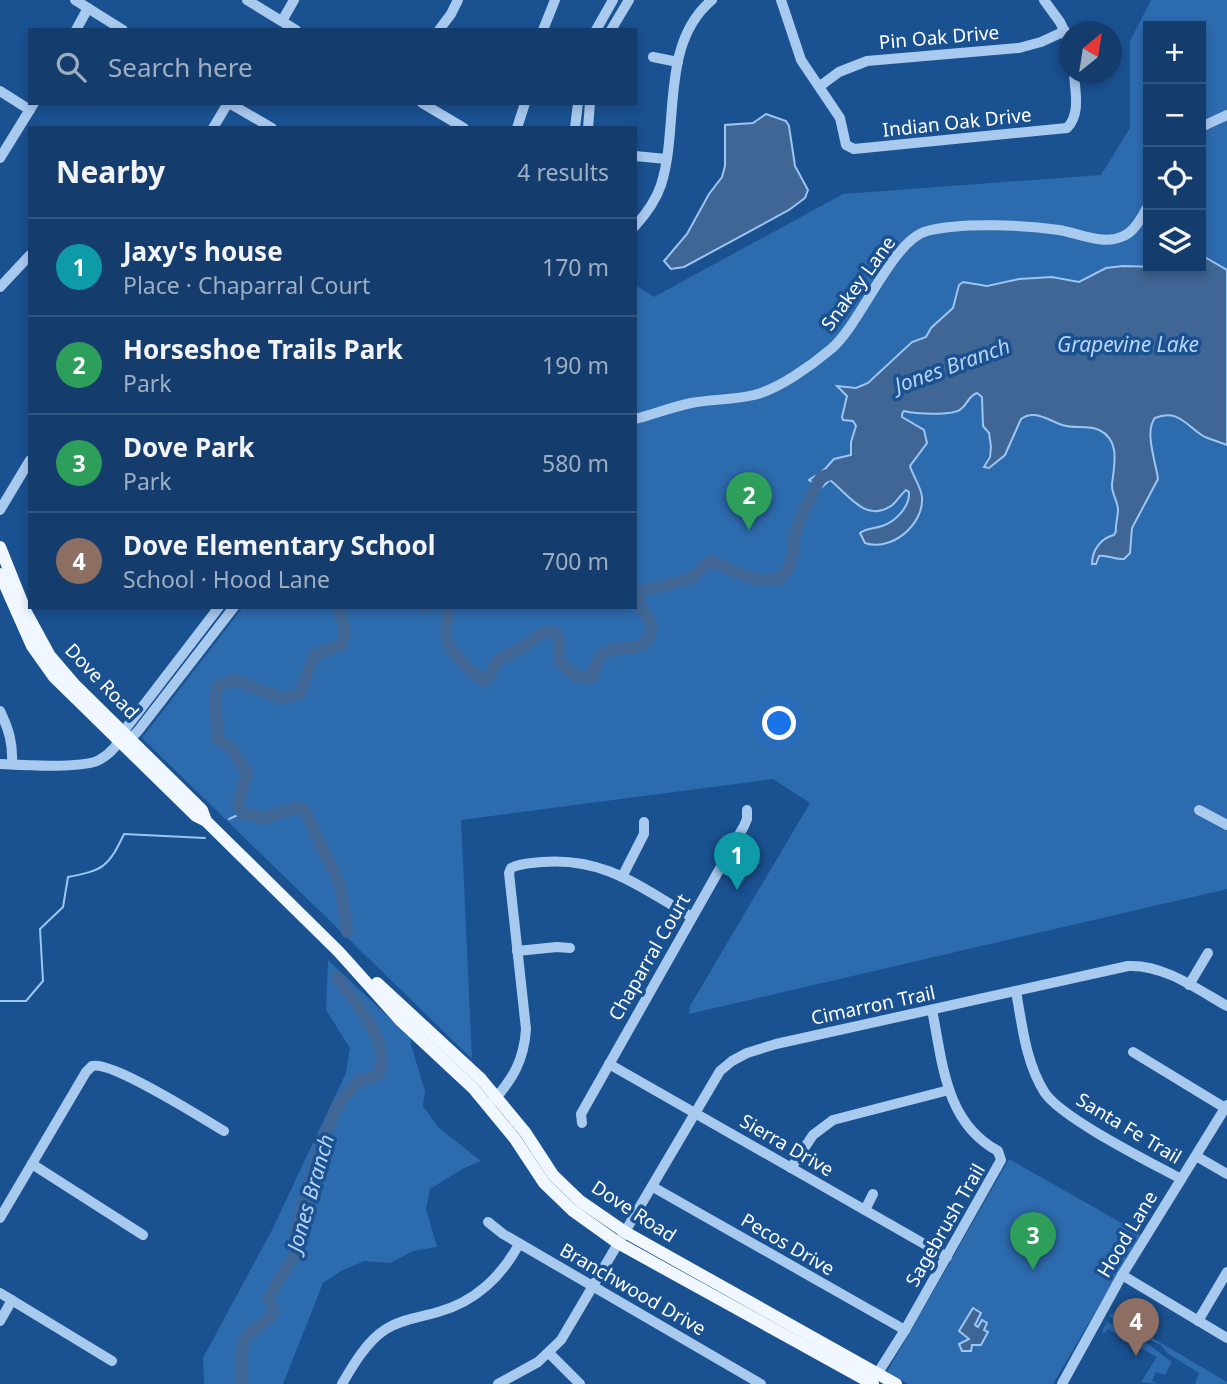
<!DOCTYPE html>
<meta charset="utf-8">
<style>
:root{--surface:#143d6d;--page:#214875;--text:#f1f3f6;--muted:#9daec2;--line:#335680;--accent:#8abfa5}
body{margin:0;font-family:"Noto Sans",sans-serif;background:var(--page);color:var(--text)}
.controls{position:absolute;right:21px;top:21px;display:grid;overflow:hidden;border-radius:0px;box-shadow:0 4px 10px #0003}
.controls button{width:63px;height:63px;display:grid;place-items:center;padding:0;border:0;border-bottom:2px solid var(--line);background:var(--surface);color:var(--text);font:35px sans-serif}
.compass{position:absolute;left:1059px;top:21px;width:63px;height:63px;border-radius:50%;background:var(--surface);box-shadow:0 4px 10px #0003;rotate:30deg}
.you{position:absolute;left:780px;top:724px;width:24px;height:24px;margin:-18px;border:5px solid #fff;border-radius:50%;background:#1a73e8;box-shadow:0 0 0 10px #1a73e833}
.badge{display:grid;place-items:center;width:46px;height:46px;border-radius:50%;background:var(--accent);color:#fff;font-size:23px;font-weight:700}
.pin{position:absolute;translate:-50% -58px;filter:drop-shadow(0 2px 4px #0008)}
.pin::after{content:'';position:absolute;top:37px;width:24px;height:21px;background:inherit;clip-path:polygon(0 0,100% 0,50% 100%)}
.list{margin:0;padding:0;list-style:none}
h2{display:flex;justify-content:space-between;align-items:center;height:91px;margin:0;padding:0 28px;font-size:30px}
h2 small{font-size:23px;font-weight:400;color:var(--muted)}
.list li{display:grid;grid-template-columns:46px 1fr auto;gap:21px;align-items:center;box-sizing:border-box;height:98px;padding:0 28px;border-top:2px solid var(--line)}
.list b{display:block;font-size:26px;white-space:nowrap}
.list p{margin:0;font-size:23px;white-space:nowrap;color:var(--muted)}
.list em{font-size:23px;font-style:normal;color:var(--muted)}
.icon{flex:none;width:38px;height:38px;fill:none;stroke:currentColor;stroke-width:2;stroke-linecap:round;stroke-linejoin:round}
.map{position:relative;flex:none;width:1227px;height:1384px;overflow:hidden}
.search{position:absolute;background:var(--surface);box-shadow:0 4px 10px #0003;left:28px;top:28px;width:609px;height:77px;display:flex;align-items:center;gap:18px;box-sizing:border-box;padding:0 24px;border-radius:0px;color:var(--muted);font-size:26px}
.panel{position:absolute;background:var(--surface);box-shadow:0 4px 10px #0003;left:28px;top:126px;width:609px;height:483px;border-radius:0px}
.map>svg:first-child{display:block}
.green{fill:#2d6baf}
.water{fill:#406695;stroke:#9cc5f1;stroke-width:2}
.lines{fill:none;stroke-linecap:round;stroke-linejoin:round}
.stream{stroke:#9cc5f1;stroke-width:2}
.river{stroke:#406695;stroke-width:12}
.minor{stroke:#a9caef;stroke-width:10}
.major{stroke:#f1f7ff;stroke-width:12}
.labels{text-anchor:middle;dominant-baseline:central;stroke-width:7;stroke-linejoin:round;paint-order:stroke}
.street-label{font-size:19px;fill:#fff;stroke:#1a5191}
.water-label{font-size:21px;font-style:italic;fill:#b6d4f6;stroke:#1a5191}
</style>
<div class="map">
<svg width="1227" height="1384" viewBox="0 0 1227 1384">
<rect width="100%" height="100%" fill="#1a5191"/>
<!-- green -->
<g class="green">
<path d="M1151,0H1227V270L1201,255V26H1148V265L1106,268L1079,282L1019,279L978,286L962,282L959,285L953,308L931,328L926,337L912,342L868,383L861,387L838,389L847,396L843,408L848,419L853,421L856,426L851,442V455C834,462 826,467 811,477L827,481L830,480L897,501L906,490L909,492C909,516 884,529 863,529L872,545L885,543L922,497L910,466L913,460L919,455V426L902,417V414L904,411C915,414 922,414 933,413C954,409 957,417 971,395L979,393L982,397L983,426L989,433L991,447L985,467H989L1005,455L1021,419L1033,414L1068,427L1092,428L1108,436L1112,441L1115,466L1112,482L1118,506L1116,532L1099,544L1097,560L1103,555L1118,560L1127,557L1131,546L1132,528L1158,479C1156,463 1144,430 1155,417C1178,409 1188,427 1205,437C1212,441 1220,442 1227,445V889L689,1014L690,1006L810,803L773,779L461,820L472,1059L142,738L243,607H635V285L654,297L843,194L1101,175L1130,128V41Z"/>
<path d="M328,960L411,1038V1045L425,1091L423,1106L439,1128L481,1161L464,1168L430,1189L426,1209L437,1247L413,1251L390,1263L364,1261L341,1271L323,1283L283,1384H204L203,1358L272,1230L346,1073L350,1048L326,1010Z"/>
<path d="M1009,1159L1141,1234L1053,1384H908L887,1372Z"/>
<path d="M1110,1313L1227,1382V1384H1195L1199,1373L1167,1353L1161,1345L1147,1339L1109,1316Z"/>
<path d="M1107,1322L1144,1341L1172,1362L1165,1375L1156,1372L1152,1381L1159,1384L1141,1382L1157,1357L1108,1329L1105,1333L1102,1332Z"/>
</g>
<!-- water -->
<g class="water">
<path d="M766,114L786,121L789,126L795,166L808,190L805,198L789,210L684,267L671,269L664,261L687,234L709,194L722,177L725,166V125L753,123Z"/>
<path d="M1201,255L1227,270V445C1220,442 1212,440 1205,437C1187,427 1179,408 1155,418C1144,431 1156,463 1158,479L1132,528L1130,553L1124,559C1115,560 1106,554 1099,556L1096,564H1092C1092,550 1101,538 1114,535L1116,531C1115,524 1118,518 1118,510C1118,501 1111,493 1112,484C1114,466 1121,440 1099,430C1088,425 1074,429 1062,425C1048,420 1034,409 1021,419L1005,455L989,468L984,467L990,457L991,447L989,433L983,426L982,397L977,393C968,396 968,404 961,409C953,416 915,414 904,411L902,414V417L924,430L927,443L910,466C913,476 921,487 922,497C924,525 891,552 865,543L860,533C866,528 874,529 882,526C895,522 910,507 909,492L906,490C900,495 897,502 891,506C865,523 848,494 830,480L821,488L809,480L825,469L834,459L851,455V442L856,426L853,421L843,420L842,417L847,396L837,386L856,388L868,383L912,342L926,337L931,328L953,308L959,285L963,282L987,286L1019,279L1052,277L1079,282L1106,268L1123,266L1201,268Z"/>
<path d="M973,1308L981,1313L975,1325L978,1327L982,1320L987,1323L984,1330L988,1332L981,1345H972L971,1351H962L959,1344L969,1339L959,1331Z"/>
</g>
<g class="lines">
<!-- stream -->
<g class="stream">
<path d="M229,819L242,813"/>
<path d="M0,1001H26L43,981L40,929L63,907L68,877C103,870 108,868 124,834L205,838"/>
</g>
<!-- river -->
<g class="river">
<path d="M339,607L345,631L342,645L314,655L300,694L282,698L235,680L218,686L215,699L218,740L230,747L247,773L238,805L242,813L265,818L296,807L304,809L340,885L347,932"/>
<path d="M424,607H428"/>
<path d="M447,607C449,618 447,620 446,630C445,652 469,669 484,681C491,676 492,669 497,662C503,655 513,654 521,648C533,641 540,630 555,632L560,643V663C569,672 579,680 592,677C595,671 596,661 600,657C613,640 644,658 651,632C655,617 634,611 641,591L690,579L710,561C738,571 749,584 780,579C799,558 789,552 797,528C803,510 812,494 821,477L828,475"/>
<path d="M242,1384C241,1366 237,1343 253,1330C262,1322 269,1322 274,1311L268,1298L297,1251L296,1229L321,1144L338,1105L358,1081L379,1075C391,1040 356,1004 337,977"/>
</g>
<!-- minor -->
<g class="minor">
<path d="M75,0L123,30"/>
<path d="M247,0L296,30"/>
<path d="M781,0L801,60L840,118L846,145L854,149L1067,128C1081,114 1075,91 1074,74"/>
<path d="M1044,0L1060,22L1070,43"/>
<path d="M282,21L294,0"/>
<path d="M76,30L88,8"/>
<path d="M439,30L451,14L458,0"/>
<path d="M543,30L555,0"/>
<path d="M596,30L613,0"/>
<path d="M611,30L629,0"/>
<path d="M653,57L678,62"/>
<path d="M820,86L839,72L867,61L1019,48L1041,42L1065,31"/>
<path d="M0,91L30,110"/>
<path d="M229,103L272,128"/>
<path d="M422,103L464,128"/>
<path d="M1201,127L1227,115"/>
<path d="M213,128L228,103"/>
<path d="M517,128L525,103"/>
<path d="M575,128L578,103"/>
<path d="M588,128L590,103"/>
<path d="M635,156L666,159"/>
<path d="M0,158L34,103"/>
<path d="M635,226C646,214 656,200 661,185C680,126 659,44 712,0"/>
<path d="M0,287L30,255"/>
<path d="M635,419C654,414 672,407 691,403C712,399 734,400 754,395C779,389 812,365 831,349C861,324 892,240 927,231C962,222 1023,225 1059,230C1077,233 1103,245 1121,237C1134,233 1142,217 1148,206"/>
<path d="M0,510L30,460"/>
<path d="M0,711C9,730 13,743 12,764"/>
<path d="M123,741L130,739L138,731L234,607"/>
<path d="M0,764C21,765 83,769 99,760C110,754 119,744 123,732L219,607"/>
<path d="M1199,810L1227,825"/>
<path d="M622,877L644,834V822"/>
<path d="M517,951L557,947L570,948"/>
<path d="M1189,985L1208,953"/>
<path d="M1016,991C1022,1025 1026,1064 1045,1093C1063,1119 1150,1162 1181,1179"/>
<path d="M1133,1052L1225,1108"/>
<path d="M609,1064L947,1257"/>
<path d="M493,1101C513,1079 524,1060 526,1029L509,873L511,868C520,863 531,863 542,862C605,857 640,887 692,917"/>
<path d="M582,1123L581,1114L744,826L747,819V810"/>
<path d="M1196,1156L1227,1174"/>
<path d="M32,1164L143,1235"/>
<path d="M791,1168L813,1135L833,1120L949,1090"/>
<path d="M653,1187L905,1330"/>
<path d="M865,1210L873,1194"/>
<path d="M0,1218L86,1072L92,1066C111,1060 202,1118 224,1131"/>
<path d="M488,1222L503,1234L761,1384"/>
<path d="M1122,1275L1227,1338"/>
<path d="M0,1293L112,1361"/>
<path d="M0,1321L12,1300"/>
<path d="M1198,1321L1227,1272"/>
<path d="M549,1353L580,1384"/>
<path d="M874,1379L905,1330L1001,1160L998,1151C945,1122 943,1064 932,1010"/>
<path d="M342,1384C353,1365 367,1341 386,1329C402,1319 421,1317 438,1312C475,1302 502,1276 519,1244"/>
<path d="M498,1384L538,1362L561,1340L720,1071L732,1061L747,1053L776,1044L1128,966C1163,964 1197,989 1227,1006"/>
<path d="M1062,1384L1122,1275L1227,1105"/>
</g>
<!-- major -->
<g class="major">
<path d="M0,547L26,612L50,656L74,684L202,810L206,821"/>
<path d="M0,574L32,646L54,677L196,816L206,821L339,952L400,1020L473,1088L515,1139L544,1183L572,1210L618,1243L873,1384"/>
<path d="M377,983L481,1079L525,1132L553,1175L580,1201L625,1232L896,1384"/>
</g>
</g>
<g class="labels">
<!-- street labels -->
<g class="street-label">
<text transform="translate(939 37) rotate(-5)">Pin Oak Drive</text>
<text transform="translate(957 122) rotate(-6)">Indian Oak Drive</text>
<text transform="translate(858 283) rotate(-54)">Snakey Lane</text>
<text transform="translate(102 681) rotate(46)">Dove Road</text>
<text transform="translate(649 957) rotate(-60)">Chaparral Court</text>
<text transform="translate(873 1005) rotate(-12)">Cimarron Trail</text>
<text transform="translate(1129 1128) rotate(31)">Santa Fe Trail</text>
<text transform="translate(787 1145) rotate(30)">Sierra Drive</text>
<text transform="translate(634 1211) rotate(33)">Dove Road</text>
<text transform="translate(945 1225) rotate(-60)">Sagebrush Trail</text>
<text transform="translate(1127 1234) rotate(-59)">Hood Lane</text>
<text transform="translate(788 1244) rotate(30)">Pecos Drive</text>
<text transform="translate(633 1289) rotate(30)">Branchwood Drive</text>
</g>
<!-- water labels -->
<g class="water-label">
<text x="1128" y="344">Grapevine Lake</text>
<text transform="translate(952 365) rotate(-20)">Jones Branch</text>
<text transform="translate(310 1193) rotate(-74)">Jones Branch</text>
</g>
</g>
</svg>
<div class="controls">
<button>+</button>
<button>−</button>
<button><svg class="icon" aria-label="locate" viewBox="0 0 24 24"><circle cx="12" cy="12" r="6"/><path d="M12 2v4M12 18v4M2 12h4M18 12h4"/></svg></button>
<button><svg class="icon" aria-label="layers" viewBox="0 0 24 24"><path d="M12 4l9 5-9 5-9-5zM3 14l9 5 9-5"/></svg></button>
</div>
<svg class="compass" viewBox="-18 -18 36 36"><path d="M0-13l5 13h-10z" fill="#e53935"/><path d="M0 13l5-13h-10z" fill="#9daec2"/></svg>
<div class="you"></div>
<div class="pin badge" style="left:737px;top:890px;background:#0f9aa8">1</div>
<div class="pin badge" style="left:749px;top:530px;background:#2e9e5b">2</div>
<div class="pin badge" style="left:1033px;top:1270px;background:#2e9e5b">3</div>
<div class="pin badge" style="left:1136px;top:1356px;background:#8d6e63">4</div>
<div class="search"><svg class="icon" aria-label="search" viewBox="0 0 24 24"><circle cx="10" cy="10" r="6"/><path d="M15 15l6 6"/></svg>Search here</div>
<section class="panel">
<h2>Nearby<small>4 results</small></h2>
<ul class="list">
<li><span class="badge" style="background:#0f9aa8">1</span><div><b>Jaxy's house</b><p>Place · Chaparral Court</p></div><em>170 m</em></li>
<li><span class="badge" style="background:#2e9e5b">2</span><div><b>Horseshoe Trails Park</b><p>Park</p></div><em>190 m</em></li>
<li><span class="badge" style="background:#2e9e5b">3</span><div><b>Dove Park</b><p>Park</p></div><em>580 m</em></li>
<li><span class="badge" style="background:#8d6e63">4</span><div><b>Dove Elementary School</b><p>School · Hood Lane</p></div><em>700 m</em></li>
</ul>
</section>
</div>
